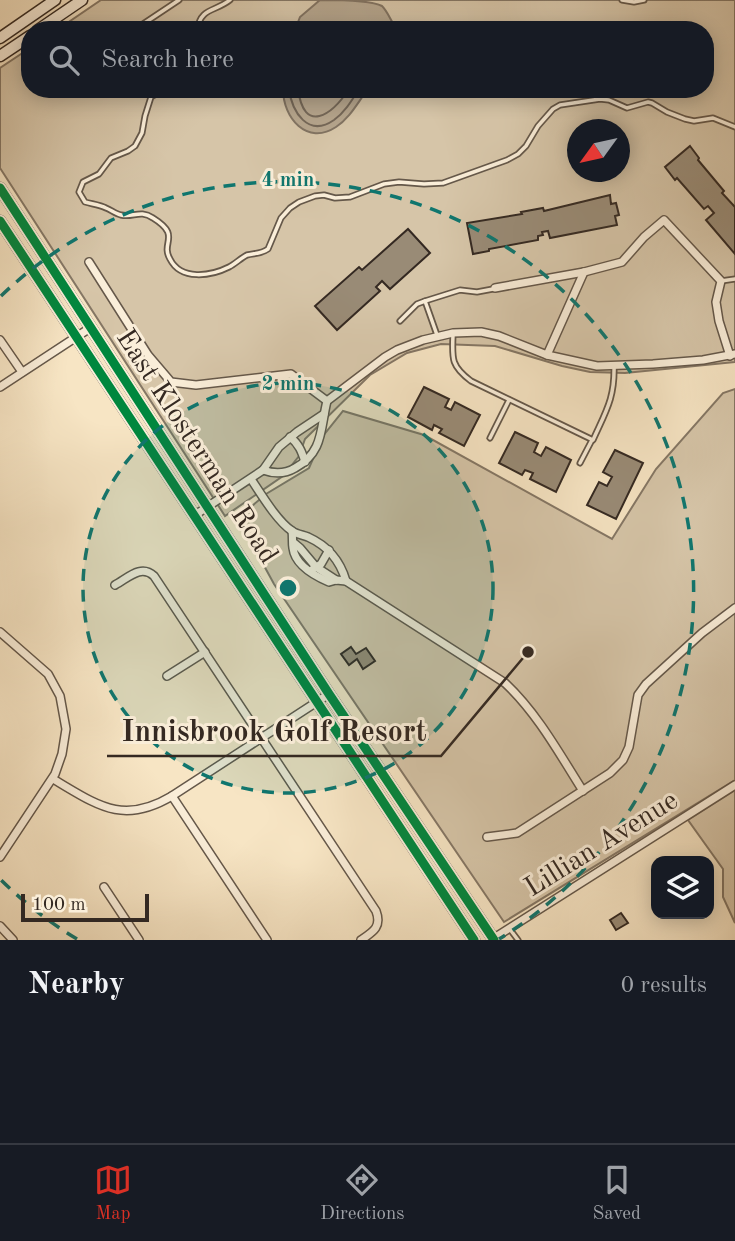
<!DOCTYPE html>
<style>
:root{--surface:#171b24;--page:#20242c;--text:#f1f3f6;--muted:#9ea1a6;--line:#363941;--accent:#d93025}
body{margin:0;font-family:"Old Standard TT",serif;background:var(--page);color:var(--text)}
.controls{position:absolute;right:21px;bottom:21px;display:grid;overflow:hidden;border-radius:14px;box-shadow:0 4px 18px #0003}
.controls button{width:63px;height:63px;display:grid;place-items:center;padding:0;border:0;border-bottom:2px solid var(--line);background:var(--surface);color:var(--text);font:35px sans-serif}
.compass{position:absolute;left:567px;top:119px;width:63px;height:63px;border-radius:50%;background:var(--surface);box-shadow:0 4px 18px #0003;rotate:237deg}
.scale{position:absolute;left:21px;bottom:18px;width:128px;box-sizing:border-box;padding-left:7px;border:4px solid #342922;border-top:0;font-size:19px;line-height:24px;white-space:nowrap;color:#342922;-webkit-text-stroke:5px #faeed9;paint-order:stroke}
.list{margin:0;padding:0;list-style:none}
h2{display:flex;justify-content:space-between;align-items:center;height:91px;margin:0;padding:0 28px;font-size:30px}
h2 small{font-size:23px;font-weight:400;color:var(--muted)}
.icon{flex:none;width:38px;height:38px;fill:none;stroke:currentColor;stroke-width:2;stroke-linecap:round;stroke-linejoin:round}
.map{position:relative;flex:none;width:735px;height:940px;overflow:hidden}
.search{position:absolute;background:var(--surface);box-shadow:0 4px 18px #0003;left:21px;right:21px;top:21px;height:77px;display:flex;align-items:center;gap:18px;box-sizing:border-box;padding:0 24px;border-radius:28px;color:var(--muted);font-size:26px}
.sheet{height:203px;background:var(--surface)}
nav{display:flex;justify-content:space-around;align-items:center;box-sizing:border-box;height:98px;border-top:2px solid var(--line);background:var(--surface);font-size:19px;color:var(--muted)}
nav a{display:grid;justify-items:center;gap:4px}
nav .on{color:var(--accent)}
.map>svg:first-child{display:block}
.green{fill:#d6c5a8;stroke:#857765;stroke-width:2;fill-rule:evenodd}
.water{fill:#b5a58d;stroke:#817362;stroke-width:2}
.lines{fill:none;stroke-linecap:round;stroke-linejoin:round}
.shore{stroke:#746758;stroke-width:2}
.building{fill:#998b76;stroke:#342922;stroke-width:2}
.service-casing{stroke:#65584a;stroke-width:7}
.minor-casing{stroke:#65584a;stroke-width:10}
.secondary-casing{stroke:#342922;stroke-width:13}
.service{stroke:#faeed9;stroke-width:3.5}
.minor{stroke:#faeed9;stroke-width:7}
.secondary{stroke:#faeed9;stroke-width:10}
.cycleway-casing{stroke:#faeed9;stroke-width:13}
.cycleway{stroke:#00873e;stroke-width:9}
.ring{fill:none;stroke:#0f766e;stroke-width:3.5;stroke-dasharray:12 9}
.labels{text-anchor:middle;dominant-baseline:central;stroke-width:6;stroke-linejoin:round;paint-order:stroke}
.street-label{font-size:28px;fill:#342922;stroke:#faeed9}
.centre{fill:#0f766e;stroke:#faeed9;stroke-width:3.5}
.ring-label{font-size:21px;text-anchor:middle;font-weight:bold;fill:#0f766e;stroke:#faeed9;stroke-width:6;stroke-linejoin:round;paint-order:stroke}
.leader{fill:none;stroke:#342922;stroke-width:2.5}
.callout-dot{fill:#342922;stroke:#faeed9;stroke-width:2.5}
.callout-label{font-size:30px;text-anchor:middle;font-weight:bold;fill:#342922;stroke:#faeed9;stroke-width:6;stroke-linejoin:round;paint-order:stroke}
</style>
<div class="map">
<svg width="735" height="940" viewBox="0 0 735 940">
<rect width="100%" height="100%" fill="#f7e5c4"/>
<filter id="stains"><feTurbulence type="fractalNoise" baseFrequency=".00286" numOctaves="4"/><feColorMatrix values="0 0 0 0 .2 0 0 0 0 .09 0 0 0 0 .02 0 0 0 .5 -.17"/></filter>
<radialGradient id="worn" r=".72"><stop offset=".6" stop-color="#630" stop-opacity="0"/><stop offset="1" stop-color="#630" stop-opacity=".3"/></radialGradient>
<!-- green -->
<g class="green">
<path d="M101,0H735V362L625,373L590,372L562,366L495,346L441,344L407,353L370,375L305,439L299,456L283,476L225,516L0,168V68L30,48V89H705V30H57ZM578,130H620V172H578Z"/>
<path d="M735,389V780L504,922L274,584L238,518L266,494L309,468L323,436L343,411L424,435L612,539L656,469L723,393Z"/>
<path d="M735,790V923L723,897V869L688,820Z"/>
</g>
<!-- water -->
<g class="water">
<path d="M320,0C335,0 371,0 382,6C389,13 391,23 398,30H295L300,17Z"/>
<path d="M283,89H368C358,102 350,118 336,127C307,146 283,118 283,89Z"/>
</g>
<g class="lines">
<!-- shore -->
<g class="shore">
<path d="M289,89C292,112 308,138 334,120C345,112 352,100 359,89"/>
<path d="M298,89C304,135 332,115 349,89"/>
</g>
</g>
<!-- building -->
<g class="building">
<path d="M690,146L699,158L698,160L724,191L722,193L735,207V254L706,220L714,213L708,206L704,209L677,178L675,180L665,167Z"/>
<path d="M610,195L611,204L616,203L619,215L615,216L617,225L550,238L548,231L542,232L543,235L538,236V240L489,249V251L473,254L467,223L522,214L521,212L543,208L544,211Z"/>
<path d="M408,229L430,253L390,289L382,281L376,287L380,291L337,330L315,306L359,267L362,270Z"/>
<path d="M424,387L449,399L445,407L451,410L455,402L480,415L464,446L439,433L442,429L434,425L432,430L408,417Z"/>
<path d="M515,432L538,443L534,452L541,456L546,447L571,460L556,492L530,479L533,473L525,470L522,475L499,463Z"/>
<path d="M615,450L643,463L616,519L587,505L599,482L607,486L612,477L603,472Z"/>
<path d="M351,647L356,654L366,648L375,661L363,669L357,659L349,665L341,654Z"/>
<path d="M621,913L628,923L616,930L610,920Z"/>
</g>
<g class="lines">
<!-- service casing -->
<g class="service-casing">
<g id="service">
<path d="M622,0L634,2L644,0"/>
<path d="M134,30L179,0"/>
<path d="M197,30C201,7 215,12 230,0"/>
<path d="M165,89L151,97L145,116L142,133L135,146L128,151L111,158L99,174L83,182L79,192L85,202C92,204 100,205 106,208C111,210 116,214 121,215C133,218 140,209 153,218C182,236 160,242 170,259C181,281 211,276 229,267C235,264 241,258 247,255C255,253 261,254 268,249L281,218L290,208L299,202L315,196L324,195L335,198L350,197L384,184L399,182L424,184L443,183L507,160L518,154L526,146L538,126L553,109L560,105L600,99L609,100L627,108L648,102L652,103L667,112L685,119L694,121L713,118L735,127"/>
<path d="M721,281L735,279"/>
<path d="M425,301L460,290L477,292L493,289"/>
<path d="M400,321L417,304L425,301L437,335"/>
<path d="M453,335C452,359 451,366 471,381L593,440C606,411 615,398 614,365"/>
<path d="M490,438L509,400"/>
<path d="M580,463L592,440"/>
<path d="M509,928L518,940"/>
</g>
</g>
<!-- minor casing -->
<g class="minor-casing">
<g id="minor">
<path d="M89,262L148,355L171,382L196,385L291,374L327,401"/>
<path d="M495,288L584,272L622,262L644,237L664,220L721,281L716,302L719,321L730,356"/>
<path d="M0,340L22,372"/>
<path d="M547,355L584,272"/>
<path d="M0,387L90,328"/>
<path d="M290,437C299,444 302,452 305,462"/>
<path d="M263,470C274,474 285,474 295,468C324,452 320,429 327,401L385,357L397,350L423,340L453,333L481,332L499,336L547,355L597,366L653,364L703,360L735,354"/>
<path d="M251,479C261,494 277,521 292,531C296,534 303,535 308,537C328,546 340,560 346,581"/>
<path d="M195,515L263,470L279,447L297,432L324,414"/>
<path d="M292,531C293,537 292,543 293,548C295,565 315,576 329,582L336,580L346,581L505,683C537,713 559,753 583,791"/>
<path d="M294,543L300,548L316,567L336,580"/>
<path d="M313,569L321,564L329,550"/>
<path d="M115,585C128,578 141,564 154,576L376,911C382,927 373,932 361,940"/>
<path d="M0,632L48,674L60,696L66,729L62,754L55,774L0,857"/>
<path d="M167,676L205,652"/>
<path d="M53,779C96,804 122,826 172,796L329,694"/>
<path d="M172,796L267,940"/>
<path d="M487,837L517,833L610,773L623,760L629,747L638,695L646,684L702,633L735,608"/>
<path d="M104,887L139,940"/>
<path d="M0,926L13,940"/>
<path d="M491,940L735,785"/>
</g>
</g>
<!-- secondary casing -->
<g class="secondary-casing">
<g id="secondary">
<path d="M38,30L82,0"/>
<path d="M0,38L55,0"/>
<path d="M0,56L30,36"/>
<path d="M0,188L329,694L494,940"/>
<path d="M0,221L474,940"/>
</g>
</g>
<!-- service -->
<use href="#service" class="service"/>
<!-- minor -->
<use href="#minor" class="minor"/>
<!-- secondary -->
<use href="#secondary" class="secondary"/>
<!-- cycleway casing -->
<g class="cycleway-casing">
<g id="cycleway">
<path d="M0,188L329,694L494,940"/>
<path d="M0,221L474,940"/>
</g>
</g>
<!-- cycleway -->
<use href="#cycleway" class="cycleway"/>
</g>
<!-- distance rings -->
<circle cx="288" cy="588" r="205" fill="#0f766e" fill-opacity=".12"/>
<g class="ring">
<circle cx="288" cy="588" r="205"/>
<path d="M77 939A409 409 0 0 1 1 880M1 296A409 409 0 1 1 499 939"/>
</g>
<g class="labels">
<!-- street labels -->
<g class="street-label">
<text transform="translate(196 447) rotate(57)">East Klosterman Road</text>
<text transform="translate(602 845) rotate(-32)">Lillian Avenue</text>
</g>
</g>
<circle cx="288" cy="588" r="10" class="centre"/>
<g class="ring-label">
<text x="288" y="186">4 min</text>
<text x="288" y="390">2 min</text>
</g>
<!-- callouts -->
<path class="leader" d="M528 652L441 756H107"/>
<circle class="callout-dot" cx="528" cy="652" r="7"/>
<g class="callout-label">
<text x="274" y="741">Innisbrook Golf Resort</text>
</g>
<rect width="100%" height="100%" filter="url(#stains)"/>
<rect width="100%" height="100%" fill="url(#worn)"/>
</svg>
<div class="controls">
<button><svg class="icon" aria-label="layers" viewBox="0 0 24 24"><path d="M12 4l9 5-9 5-9-5zM3 14l9 5 9-5"/></svg></button>
</div>
<svg class="compass" viewBox="-18 -18 36 36"><path d="M0-13l5 13h-10z" fill="#e53935"/><path d="M0 13l5-13h-10z" fill="#9ea1a6"/></svg>
<div class="scale">100 m</div>
<div class="search"><svg class="icon" aria-label="search" viewBox="0 0 24 24"><circle cx="10" cy="10" r="6"/><path d="M15 15l6 6"/></svg>Search here</div>
</div>
<section class="sheet">
<h2>Nearby<small>0 results</small></h2>
<ul class="list">
</ul>
</section>
<nav>
<a class="on"><svg class="icon" aria-label="map" viewBox="0 0 24 24"><path d="M3 6l6-2 6 2 6-2v14l-6 2-6-2-6 2zM9 4v14M15 6v14"/></svg>Map</a>
<a><svg class="icon" aria-label="directions" viewBox="0 0 24 24"><path d="M12 3l9 9-9 9-9-9zM9 14v-3h6M13 9l2 2-2 2"/></svg>Directions</a>
<a><svg class="icon" aria-label="saved" viewBox="0 0 24 24"><path d="M7 4h10v16l-5-4-5 4z"/></svg>Saved</a>
</nav>
